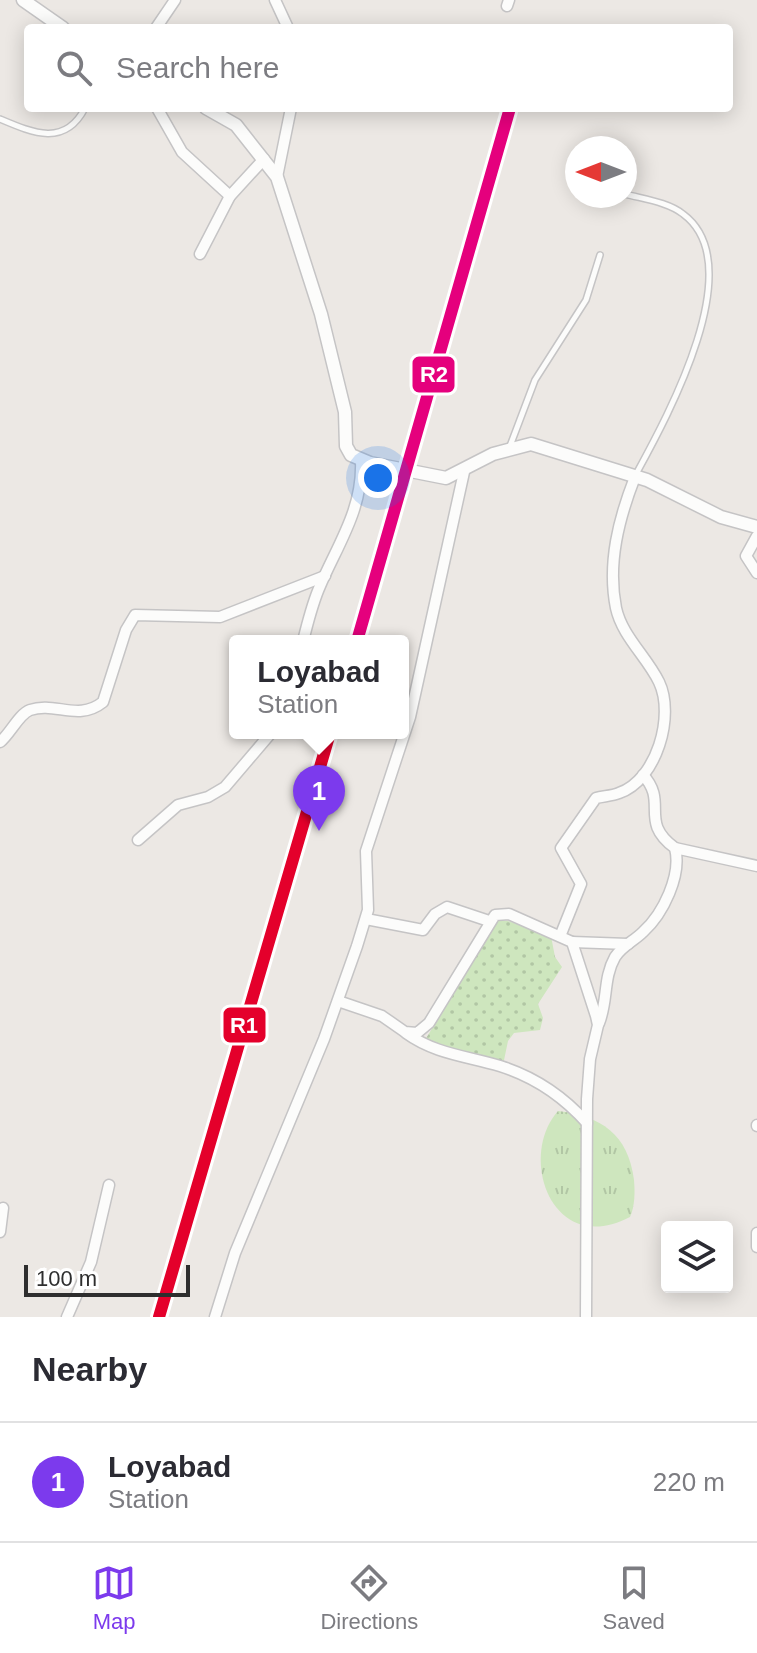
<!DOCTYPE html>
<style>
:root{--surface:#fff;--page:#f7f7f7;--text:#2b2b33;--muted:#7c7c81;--line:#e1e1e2;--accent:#7c3aed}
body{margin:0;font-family:Helvetica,sans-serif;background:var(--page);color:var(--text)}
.controls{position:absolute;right:24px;bottom:24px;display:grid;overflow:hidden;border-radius:8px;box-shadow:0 4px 20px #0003}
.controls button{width:72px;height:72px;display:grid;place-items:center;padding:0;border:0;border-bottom:2px solid var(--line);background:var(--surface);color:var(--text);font:40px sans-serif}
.compass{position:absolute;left:565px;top:136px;width:72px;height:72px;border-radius:50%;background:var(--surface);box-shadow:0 4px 20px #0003;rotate:270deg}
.scale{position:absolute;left:24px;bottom:20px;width:166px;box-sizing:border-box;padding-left:8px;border:4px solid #2e2e2e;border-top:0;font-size:22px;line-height:28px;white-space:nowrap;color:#2e2e2e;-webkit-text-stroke:6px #fff;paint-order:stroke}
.you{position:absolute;left:378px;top:478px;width:28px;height:28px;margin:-20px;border:6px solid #fff;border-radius:50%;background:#1a73e8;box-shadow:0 0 0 12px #1a73e833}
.badge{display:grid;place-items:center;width:52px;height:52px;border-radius:50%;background:var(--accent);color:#fff;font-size:26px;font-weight:700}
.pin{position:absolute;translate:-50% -66px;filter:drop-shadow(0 2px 4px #0008)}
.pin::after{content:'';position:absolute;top:42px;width:28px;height:24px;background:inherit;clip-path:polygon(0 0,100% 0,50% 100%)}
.popup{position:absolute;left:229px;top:635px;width:180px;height:104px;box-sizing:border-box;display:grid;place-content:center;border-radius:8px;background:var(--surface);filter:drop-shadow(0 2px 6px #0005);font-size:26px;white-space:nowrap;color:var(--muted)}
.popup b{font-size:30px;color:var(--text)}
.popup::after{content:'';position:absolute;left:50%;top:100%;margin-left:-16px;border:16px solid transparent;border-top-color:var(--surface)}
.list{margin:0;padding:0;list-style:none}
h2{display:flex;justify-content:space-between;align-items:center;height:104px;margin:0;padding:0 32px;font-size:34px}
h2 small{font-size:26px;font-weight:400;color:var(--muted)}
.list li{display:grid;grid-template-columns:52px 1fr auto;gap:24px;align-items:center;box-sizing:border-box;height:120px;padding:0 32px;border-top:2px solid var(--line)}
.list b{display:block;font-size:30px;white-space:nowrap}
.list p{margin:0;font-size:26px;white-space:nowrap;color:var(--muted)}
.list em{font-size:26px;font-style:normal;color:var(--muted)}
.icon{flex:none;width:44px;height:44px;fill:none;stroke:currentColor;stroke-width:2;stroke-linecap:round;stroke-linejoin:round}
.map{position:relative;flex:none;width:757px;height:1317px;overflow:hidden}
.search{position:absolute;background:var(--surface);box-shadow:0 4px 20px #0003;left:24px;right:24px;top:24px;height:88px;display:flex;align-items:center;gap:20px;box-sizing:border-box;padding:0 28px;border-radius:8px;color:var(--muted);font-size:30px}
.sheet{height:224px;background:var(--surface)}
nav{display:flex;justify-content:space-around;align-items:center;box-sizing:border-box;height:112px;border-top:2px solid var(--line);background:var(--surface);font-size:22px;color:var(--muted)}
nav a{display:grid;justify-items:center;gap:4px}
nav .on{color:var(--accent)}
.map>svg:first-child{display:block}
.grass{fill:url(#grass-dots)}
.park{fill:url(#park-tufts)}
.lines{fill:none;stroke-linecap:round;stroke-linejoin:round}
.service-casing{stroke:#c5c4c5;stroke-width:8}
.minor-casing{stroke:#c5c4c5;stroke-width:13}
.tertiary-casing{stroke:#c5c4c5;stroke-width:15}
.service{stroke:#fcfcfb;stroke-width:5}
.minor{stroke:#fcfcfb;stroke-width:10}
.tertiary{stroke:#fcfcfb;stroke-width:12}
.rail-1-casing{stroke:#fff;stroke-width:18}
.rail-2-casing{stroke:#fff;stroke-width:18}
.rail-1{stroke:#e4002b;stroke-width:12}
.rail-2{stroke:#e5007d;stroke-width:12}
.line-badge{stroke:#fff;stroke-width:3}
.badge-label{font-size:22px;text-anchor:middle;font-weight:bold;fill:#fff}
</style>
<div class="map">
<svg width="757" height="1317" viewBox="0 0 757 1317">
<defs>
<pattern id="grass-dots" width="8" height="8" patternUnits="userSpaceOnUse" patternTransform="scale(2)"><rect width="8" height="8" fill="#cee6be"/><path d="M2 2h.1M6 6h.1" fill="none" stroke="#b1c6a4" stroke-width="1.8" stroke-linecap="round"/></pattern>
<pattern id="park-tufts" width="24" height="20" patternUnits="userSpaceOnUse" patternTransform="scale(2)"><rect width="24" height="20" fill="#cee6be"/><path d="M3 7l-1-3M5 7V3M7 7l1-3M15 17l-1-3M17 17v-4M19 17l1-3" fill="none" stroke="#b1c6a4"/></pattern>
</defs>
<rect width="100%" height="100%" fill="#ece8e4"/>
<!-- grass -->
<path class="grass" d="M491,921H508L551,936L555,957L562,967L538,1004L543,1018L540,1030L514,1033L508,1041L503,1065L425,1040L482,947Z"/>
<!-- park -->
<path class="park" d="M558,1111C601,1116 628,1134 634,1180C635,1192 635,1206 630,1217C552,1258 517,1157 558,1111Z"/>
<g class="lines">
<!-- service casing -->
<g class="service-casing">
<g id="service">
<path d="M0,119C33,133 65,147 85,108"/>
<path d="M625,194C643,199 668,202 683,214C752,265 665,421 635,476"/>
<path d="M510,446L535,380L586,300L600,255"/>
</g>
</g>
<!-- minor casing -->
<g class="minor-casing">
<g id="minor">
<path d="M275,0L288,28"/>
<path d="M507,6L509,0"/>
<path d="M156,28L175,0"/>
<path d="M157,108L182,152L230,196"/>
<path d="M277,177L291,108"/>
<path d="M200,254L230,196L264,159"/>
<path d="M757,536L746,556L757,573"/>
<path d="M303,641C308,622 312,604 320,586C338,544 363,509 361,461"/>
<path d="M0,742C10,734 19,714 30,710C55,701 78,722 103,702L126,630L135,615L220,617L325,576"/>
<path d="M138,840L178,805L208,797L225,787L271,733"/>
<path d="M675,848L757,866"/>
<path d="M366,919L423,930L435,914L447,907L489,921"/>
<path d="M561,934L581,884L561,848L596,798C603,796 612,796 619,793C657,780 675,715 659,682C647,657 622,636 616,608C607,563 619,518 635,477"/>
<path d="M572,942L628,944"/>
<path d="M338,1001L382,1016L405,1032L417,1033L429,1023L495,915L509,914L572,942L596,1016L598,1025L590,1059L587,1099L586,1317"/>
<path d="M599,1023C608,1001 603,978 615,957C622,946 634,941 643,932C663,914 682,875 675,848C638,821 669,803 643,775"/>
<path d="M406,1033C435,1054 467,1056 500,1066C535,1077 563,1096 587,1123"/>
<path d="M757,1125V1126"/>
<path d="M0,1232L3,1208"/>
<path d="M757,1233V1247"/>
<path d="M67,1317L91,1262L109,1185"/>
<path d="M215,1317L235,1253L324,1039L357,946L368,910L366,851L410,717L464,472"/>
</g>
</g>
<!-- tertiary casing -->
<g class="tertiary-casing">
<g id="tertiary">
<path d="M23,0L63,28"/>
<path d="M206,108L236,125L277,177L321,314L345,412L346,446L351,455L370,463L446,478L493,454L531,444L647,480L721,517L757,527"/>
</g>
</g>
<!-- service -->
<use href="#service" class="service"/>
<!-- minor -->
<use href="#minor" class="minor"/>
<!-- tertiary -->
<use href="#tertiary" class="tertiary"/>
<!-- rail-1 casing -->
<g class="rail-1-casing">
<path id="rail-1" d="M159,1317L330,733"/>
</g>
<!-- rail-2 casing -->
<g class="rail-2-casing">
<path id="rail-2" d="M357,641L510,108"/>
</g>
<!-- rail-1 -->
<use href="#rail-1" class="rail-1"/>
<!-- rail-2 -->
<use href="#rail-2" class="rail-2"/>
</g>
<g class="line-badge">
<rect x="411" y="355" width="45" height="39" rx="8" fill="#e5007d"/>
<rect x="222" y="1006" width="45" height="38" rx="8" fill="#e4002b"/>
</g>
<g class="badge-label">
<text x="434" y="382">R2</text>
<text x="244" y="1033">R1</text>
</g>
</svg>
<div class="controls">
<button><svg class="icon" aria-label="layers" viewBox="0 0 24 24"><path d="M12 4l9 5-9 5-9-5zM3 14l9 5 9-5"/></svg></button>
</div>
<svg class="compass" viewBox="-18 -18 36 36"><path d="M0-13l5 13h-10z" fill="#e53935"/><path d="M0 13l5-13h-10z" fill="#7c7c81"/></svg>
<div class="scale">100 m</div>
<div class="you"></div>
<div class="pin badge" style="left:319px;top:831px">1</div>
<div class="popup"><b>Loyabad</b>Station</div>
<div class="search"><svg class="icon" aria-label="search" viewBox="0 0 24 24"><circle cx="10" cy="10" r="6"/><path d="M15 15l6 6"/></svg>Search here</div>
</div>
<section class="sheet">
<h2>Nearby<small></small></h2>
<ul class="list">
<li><span class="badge">1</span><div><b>Loyabad</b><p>Station</p></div><em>220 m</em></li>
</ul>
</section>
<nav>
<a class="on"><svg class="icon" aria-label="map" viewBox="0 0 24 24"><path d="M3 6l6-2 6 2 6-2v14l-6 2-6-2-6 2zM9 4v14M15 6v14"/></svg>Map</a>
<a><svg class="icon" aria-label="directions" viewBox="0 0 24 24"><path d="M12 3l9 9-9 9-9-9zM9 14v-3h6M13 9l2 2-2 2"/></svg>Directions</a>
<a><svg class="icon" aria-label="saved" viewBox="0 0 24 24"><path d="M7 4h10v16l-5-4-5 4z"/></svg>Saved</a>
</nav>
